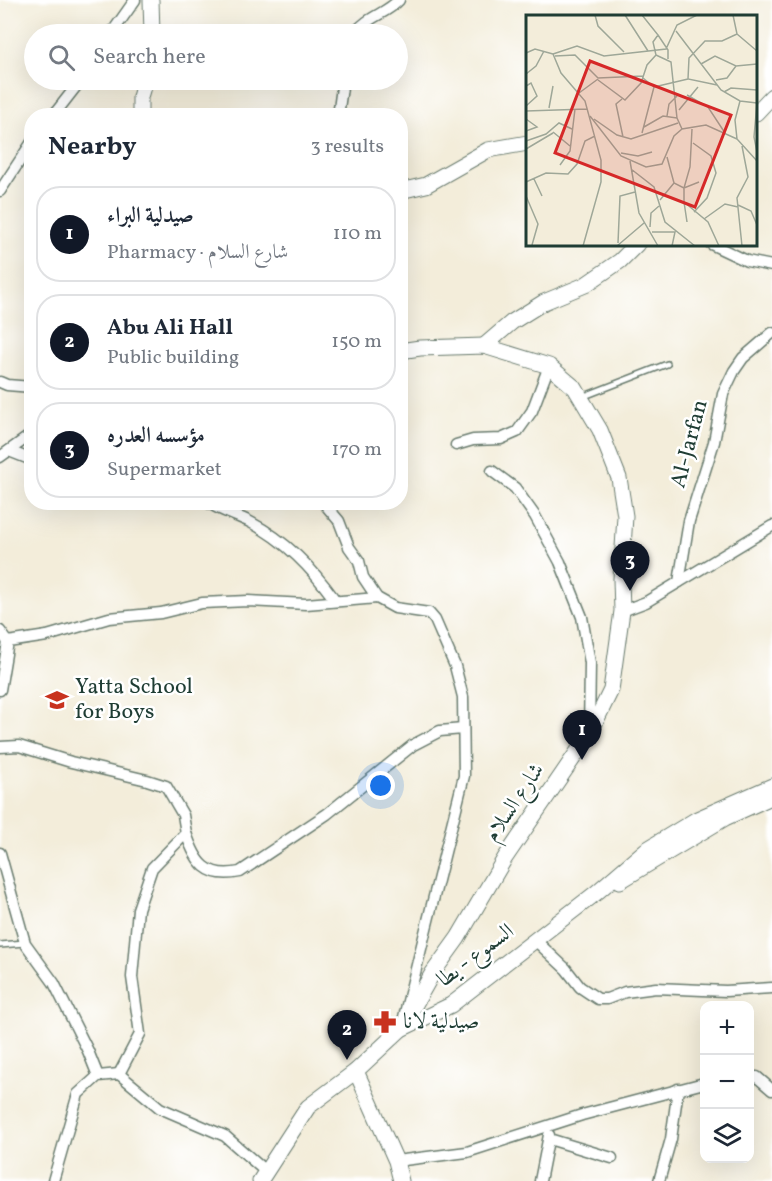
<!DOCTYPE html>
<meta charset="utf-8">
<style>
:root{--surface:#fff;--page:#f2f2f3;--text:#1f2937;--muted:#747a83;--line:#e0e1e3;--accent:#111827}
body{margin:0;font-family:Vollkorn,Amiri,serif;background:var(--page);color:var(--text)}
.controls{position:absolute;right:18px;bottom:18px;display:grid;overflow:hidden;border-radius:12px;box-shadow:0 6px 24px #0002}
.controls button{width:54px;height:54px;display:grid;place-items:center;padding:0;border:0;border-bottom:2px solid var(--line);background:var(--surface);color:var(--text);font:30px sans-serif}
.you{position:absolute;left:381px;top:786px;width:21px;height:21px;margin:-15px;border:4px solid #fff;border-radius:50%;background:#1a73e8;box-shadow:0 0 0 9px #1a73e833}
.badge{display:grid;place-items:center;width:39px;height:39px;border-radius:50%;background:var(--accent);color:#fff;font-size:20px;font-weight:700}
.pin{position:absolute;translate:-50% -50px;filter:drop-shadow(0 2px 3px #0008)}
.pin::after{content:'';position:absolute;top:32px;width:21px;height:18px;background:inherit;clip-path:polygon(0 0,100% 0,50% 100%)}
.list{margin:0;padding:0;list-style:none}
h2{display:flex;justify-content:space-between;align-items:center;height:78px;margin:0;padding:0 24px;font-size:26px}
h2 small{font-size:20px;font-weight:400;color:var(--muted)}
.list li{display:grid;grid-template-columns:39px 1fr auto;gap:18px;align-items:center;box-sizing:border-box;height:96px;margin:0 12px 12px;padding:0 12px;border:2px solid var(--line);border-radius:24px}
.list b{display:block;font-size:22px;white-space:nowrap}
.list p{margin:0;font-size:20px;white-space:nowrap;color:var(--muted)}
.list em{font-size:20px;font-style:normal;color:var(--muted)}
.icon{flex:none;width:33px;height:33px;fill:none;stroke:currentColor;stroke-width:2;stroke-linecap:round;stroke-linejoin:round}
.map{position:relative;flex:none;width:772px;height:1181px;overflow:hidden}
.search{position:absolute;background:var(--surface);box-shadow:0 6px 24px #0002;left:24px;top:24px;width:384px;height:66px;display:flex;align-items:center;gap:15px;box-sizing:border-box;padding:0 21px;border-radius:33px;color:var(--muted);font-size:22px}
.panel{position:absolute;background:var(--surface);box-shadow:0 6px 24px #0002;left:24px;top:108px;width:384px;height:402px;border-radius:24px}
.map>svg:first-child{display:block}
.lines{fill:none;stroke-linecap:round;stroke-linejoin:round}
.lane-casing{stroke:#697b6e;stroke-width:8}
.street-casing{stroke:#697b6e;stroke-width:13}
.secondary-casing{stroke:#697b6e;stroke-width:17}
.lane{stroke:#fff;stroke-width:5}
.street{stroke:#fff;stroke-width:10}
.secondary{stroke:#fff;stroke-width:15}
.labels{text-anchor:middle;dominant-baseline:central;stroke-width:5;stroke-linejoin:round;paint-order:stroke}
.street-label{font-size:22px;fill:#1f3d34;stroke:#fff}
.poi-label{font-size:22px;fill:#1f3d34;stroke:#fff;text-anchor:start}
.inset-road{fill:none;stroke:#9ea798;stroke-width:1.5}
.view{fill:#d62828;fill-opacity:0.15;stroke:#d62828;stroke-width:3}
.inset-edge{fill:none;stroke:#1f3d34;stroke-width:3}
</style>
<div class="map">
<svg width="772" height="1181" viewBox="0 0 772 1181">
<rect width="100%" height="100%" fill="#fff"/>
<filter id="ink" filterUnits="userSpaceOnUse"><feTurbulence type="fractalNoise" baseFrequency=".0167" numOctaves="2"/><feDisplacementMap in="SourceGraphic" scale="12" xChannelSelector="R" yChannelSelector="G"/><feConvolveMatrix kernelMatrix="1 2 1 2 8 2 1 2 1" color-interpolation-filters="sRGB"/></filter>
<filter id="wash" filterUnits="userSpaceOnUse"><feTurbulence type="fractalNoise" baseFrequency=".008" numOctaves="4" result="noise"/><feDisplacementMap in="SourceGraphic" scale="24" xChannelSelector="R" yChannelSelector="G"/><feGaussianBlur stdDeviation="1.35" result="paint"/><feColorMatrix in="noise" values="0 0 0 0 0 0 0 0 0 0 0 0 0 0 0 0 0 1.4 0 .05"/><feComposite in="paint" operator="in"/></filter>
<g filter="url(#wash)">
<rect width="100%" height="100%" fill="#f3edda"/>
</g>
<g filter="url(#ink)">
<g class="lines">
<!-- lane casing -->
<g class="lane-casing">
<g id="lane">
<path d="M582,397L667,364"/>
<path d="M0,945L25,943"/>
</g>
</g>
<!-- street casing -->
<g class="street-casing">
<g id="street">
<path d="M111,34L135,0"/>
<path d="M354,34C368,16 386,14 399,0"/>
<path d="M53,116L81,80"/>
<path d="M338,116L343,80"/>
<path d="M0,191L32,142"/>
<path d="M711,244L747,261L772,266"/>
<path d="M0,382L7,385L32,387"/>
<path d="M456,445L473,440L501,439L517,432L532,411L549,366"/>
<path d="M9,451L32,460"/>
<path d="M0,457L32,434"/>
<path d="M492,471L515,488L535,516L560,562L582,617L590,663L589,732"/>
<path d="M207,502C220,511 236,515 250,522C286,541 311,567 335,600"/>
<path d="M323,502L339,521L349,547L359,561L363,577L377,598L395,608L429,613L435,620L455,666L463,697L464,776L404,1017"/>
<path d="M679,582L689,521L714,442L723,394L734,371L743,358L772,333"/>
<path d="M622,611L646,602L772,526"/>
<path d="M0,631L8,642"/>
<path d="M0,690L8,642L47,636L109,618L161,613L202,603L248,601L306,604L377,598"/>
<path d="M0,747L19,746L71,762L147,780L166,786L183,815L186,833L152,868L138,909L132,977L140,1034L119,1074"/>
<path d="M186,833C196,863 207,879 240,872L327,814L413,745L440,731L463,729"/>
<path d="M0,853L25,943L54,983L88,1051L98,1076"/>
<path d="M535,940L566,969L580,987L598,999H607L625,992L656,988L726,991L772,988"/>
<path d="M750,1078L757,1077L772,1090"/>
<path d="M549,1139L612,1158"/>
<path d="M396,1161L467,1152L582,1115L704,1083"/>
<path d="M53,1181L78,1094L98,1076L119,1074L160,1108L225,1136L265,1171"/>
<path d="M540,1181L549,1135"/>
<path d="M659,1181L671,1139L678,1089"/>
</g>
</g>
<!-- secondary casing -->
<g class="secondary-casing">
<g id="secondary">
<path d="M151,0L152,34"/>
<path d="M756,113L772,96"/>
<path d="M140,116V97L145,80"/>
<path d="M400,191L426,185L488,150L528,143"/>
<path d="M484,346L512,322L544,302L585,285L620,261L637,244"/>
<path d="M400,351L420,348L484,346L549,366L575,388L600,430L619,478L625,516L621,579L622,611L611,690L589,735L505,858L458,938L432,974L401,1029"/>
<path d="M620,881L725,818L769,798"/>
<path d="M356,1071L396,1161L401,1181"/>
<path d="M260,1181L308,1107L356,1071L401,1029L451,1005L596,893L646,850L697,819L772,786"/>
</g>
</g>
<!-- lane -->
<use href="#lane" class="lane"/>
<!-- street -->
<use href="#street" class="street"/>
<!-- secondary -->
<use href="#secondary" class="secondary"/>
</g>
</g>
<!-- icons -->
<defs>
<g id="school-bare" transform="scale(1.8)"><path d="M0-5L7-2L0 1L-7-2ZM-4 1L0 2.5L4 1V4Q0 6-4 4Z" fill="#c8321e" stroke="#fff" stroke-width="2.5" paint-order="stroke"/></g>
<g id="pharmacy-bare" transform="scale(1.8)"><path d="M-2-6h4v4h4v4h-4v4h-4v-4h-4v-4h4Z" fill="#c8321e" stroke="#fff" stroke-width="2.5" paint-order="stroke"/></g>
</defs>
<g fill-rule="evenodd">
<use href="#school-bare" x="57" y="700"/>
<use href="#pharmacy-bare" x="385" y="1022"/>
</g>
<g class="labels">
<!-- street labels -->
<g class="street-label">
<text transform="translate(690 444) rotate(-75)">Al-Jarfan</text>
<text transform="translate(515 803) rotate(-56)">شارع السلام</text>
<text transform="translate(476 956) rotate(-37)">السموع - يطا</text>
</g>
<!-- poi labels -->
<g class="poi-label">
<text x="75" y="687">Yatta School<tspan x="75" dy="25">for Boys</tspan></text>
<text x="403" y="1022">صيدلية لانا</text>
</g>
</g>
<!-- overview -->
<g transform="translate(526 15)">
<rect width="231" height="231" fill="#f3edda"/>
<path class="inset-road" d="M69,0L72,11L98,37M99,0L122,36M150,16L195,75L214,86L231,88M211,19L231,36M132,20L142,35V44M0,38L9,34L27,39M27,39L35,58L59,86L75,145V167L57,231M27,39L51,31L78,41L140,34L151,10L171,0M130,40L145,47L151,103L156,114M29,41L49,40L72,63M175,49L189,41L210,51L231,49M0,59L10,51L18,36M72,63L117,61M72,65L99,85L115,68L121,50L130,40L127,27L132,20L116,0M190,65L201,63L210,51M191,70L162,64L163,43L179,26H196L211,19L207,0M0,71L5,68L11,81L0,91M128,72L162,64M198,77L205,73L231,75M53,78L72,64M161,80L182,92L199,118M96,84L90,89L97,122M214,86L209,105L211,124L231,146M231,88L228,122L231,137M23,93L27,71M153,95L172,72M0,96L61,94M64,101L95,141L120,152L136,149L148,121L156,114L180,110L211,124M141,101L143,89L151,81M0,104L11,112L0,116M68,104L91,120L105,124L152,108M118,112L137,101L151,103M166,114L164,152L158,173L173,167M27,117L44,131M116,118L128,72L117,63M0,126L20,119L33,108L46,114M167,128L185,141L190,158L181,183L168,197M216,131L222,162L211,183L216,231M0,134L27,118M95,138L112,141L126,137M141,142L148,168L158,173V187L182,207L193,231M104,146L113,198L132,231M34,150L44,136L49,94M105,154L128,172L139,207L169,231M8,164L16,181M0,167L20,158L42,159L51,149L59,126L69,121M0,181L12,209L6,230M134,185L148,168M158,187L161,207M212,190L225,196L231,210M178,204L199,189L212,192M124,212L125,198L133,191M126,217H149L146,231M92,228L94,181L109,177M91,231L118,208"/>
<path class="view" d="M64,46L205,100L169,192L29,138Z"/>
<rect width="231" height="231" class="inset-edge"/>
</g>
</svg>
<div class="controls">
<button>+</button>
<button>−</button>
<button><svg class="icon" aria-label="layers" viewBox="0 0 24 24"><path d="M12 4l9 5-9 5-9-5zM3 14l9 5 9-5"/></svg></button>
</div>
<div class="you"></div>
<div class="pin badge" style="left:582px;top:760px">1</div>
<div class="pin badge" style="left:347px;top:1060px">2</div>
<div class="pin badge" style="left:630px;top:591px">3</div>
<div class="search"><svg class="icon" aria-label="search" viewBox="0 0 24 24"><circle cx="10" cy="10" r="6"/><path d="M15 15l6 6"/></svg>Search here</div>
<section class="panel">
<h2>Nearby<small>3 results</small></h2>
<ul class="list">
<li><span class="badge">1</span><div><b>صيدلية البراء</b><p>Pharmacy · شارع السلام</p></div><em>110 m</em></li>
<li><span class="badge">2</span><div><b>Abu Ali Hall</b><p>Public building</p></div><em>150 m</em></li>
<li><span class="badge">3</span><div><b>مؤسسه العدره</b><p>Supermarket</p></div><em>170 m</em></li>
</ul>
</section>
</div>
